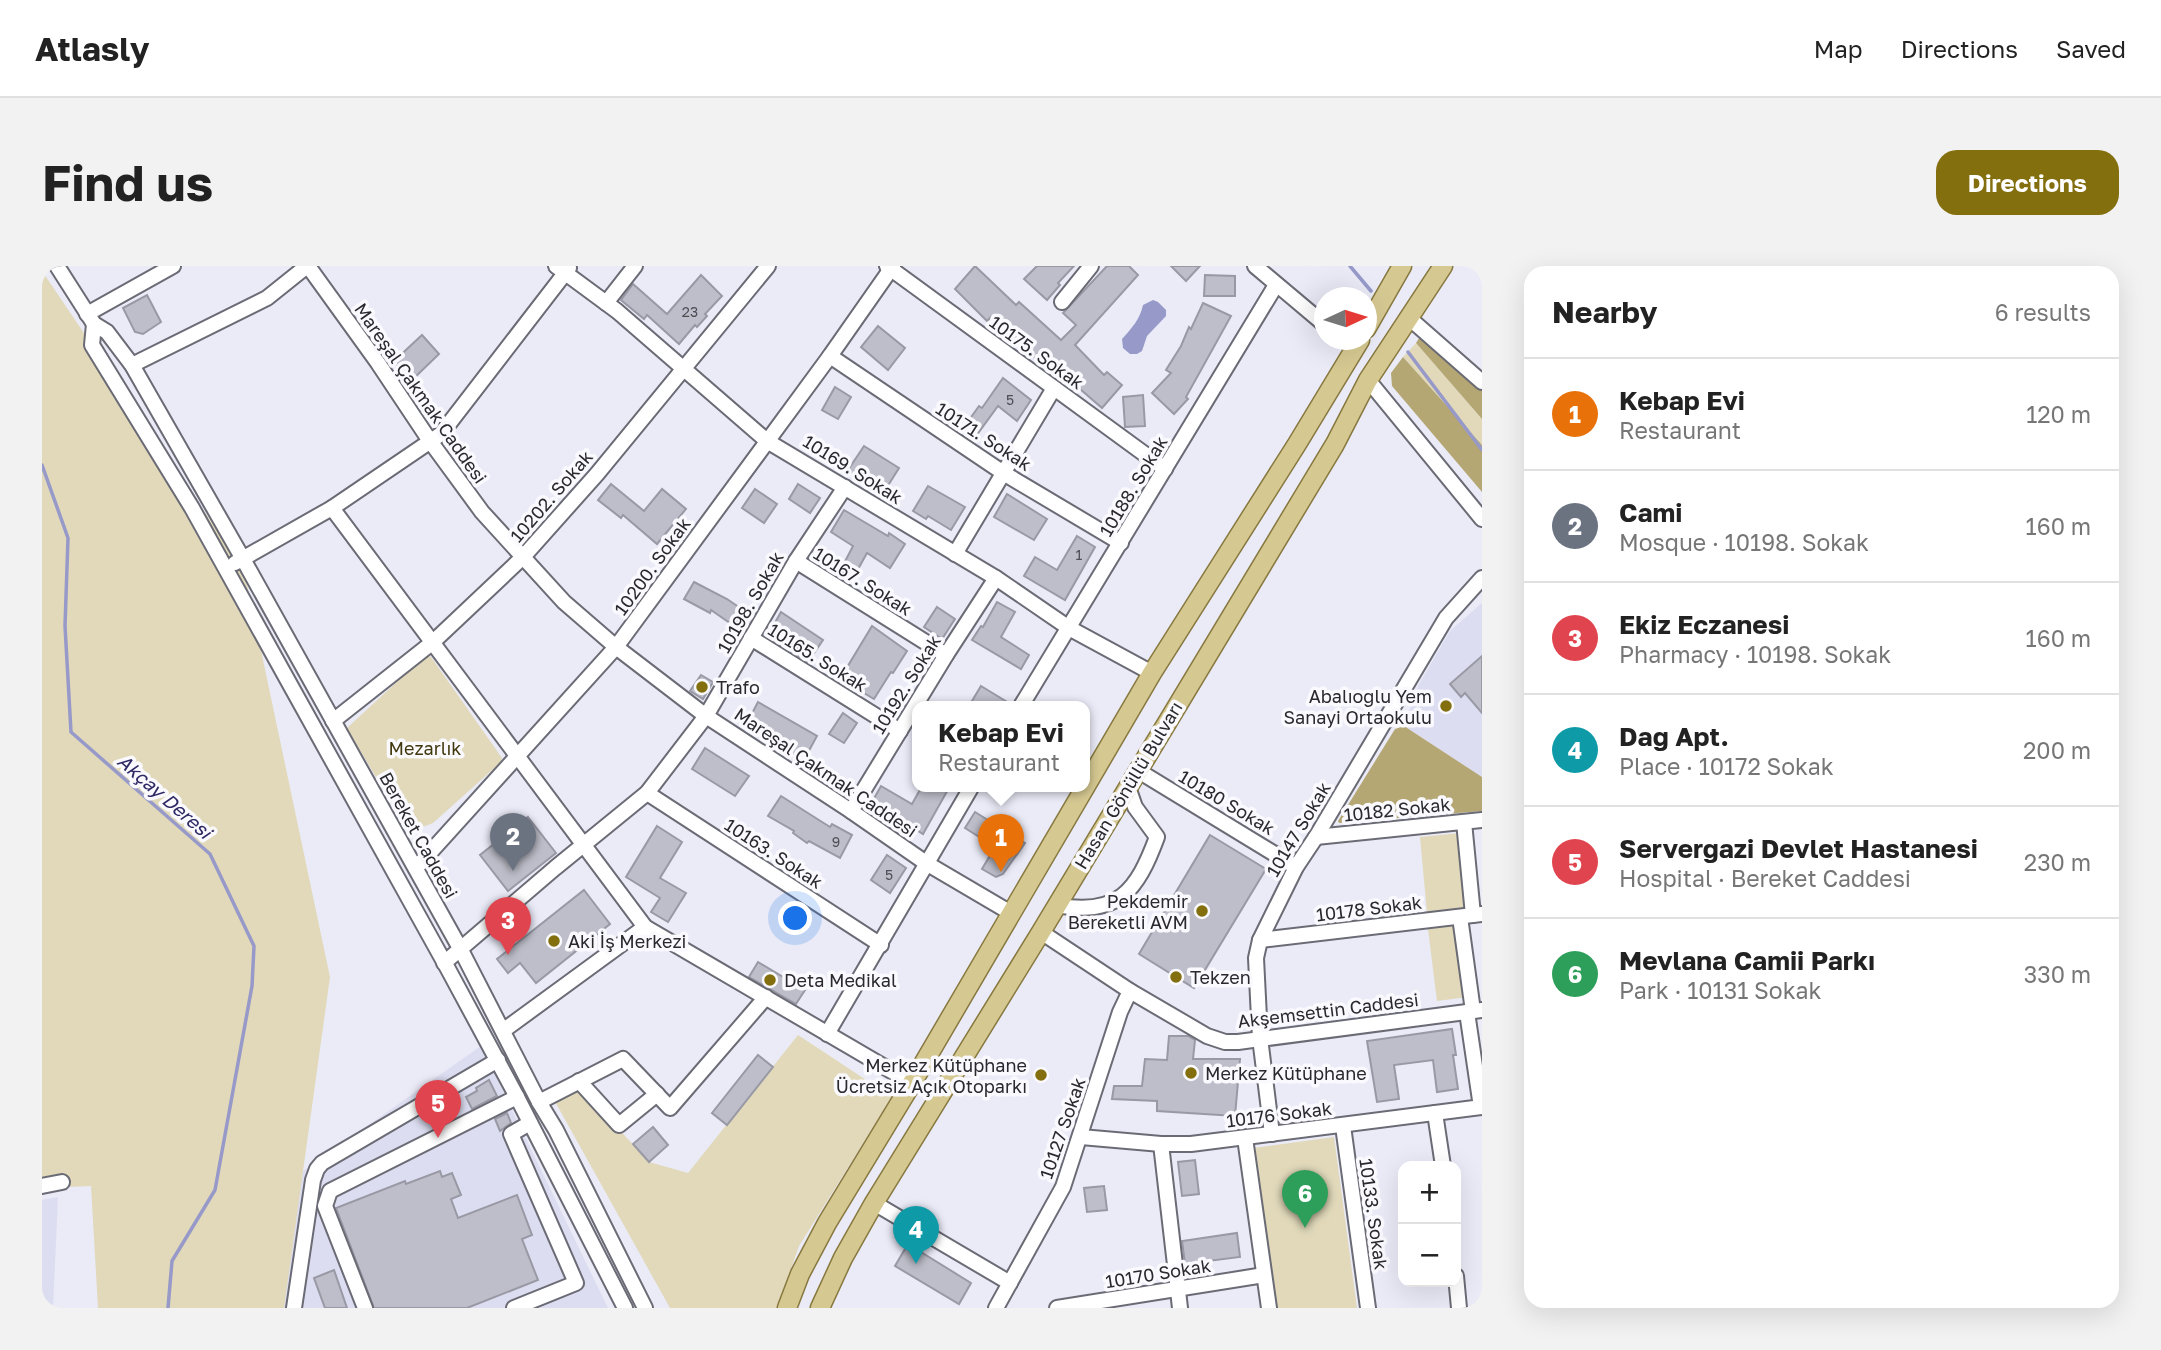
<!DOCTYPE html>
<meta charset="utf-8">
<style>
:root{--surface:#fff;--page:#f2f2f2;--text:#222;--muted:#767676;--line:#e0e0e0;--accent:#846f0e}
body{margin:0;font-family:"Golos Text",sans-serif;background:var(--page);color:var(--text)}
.controls{position:absolute;right:21px;bottom:21px;display:grid;overflow:hidden;border-radius:14px;box-shadow:0 7px 28px #0002}
.controls button{width:63px;height:63px;display:grid;place-items:center;padding:0;border:0;border-bottom:2px solid var(--line);background:var(--surface);color:var(--text);font:35px sans-serif}
.compass{position:absolute;left:1272px;top:21px;width:63px;height:63px;border-radius:50%;background:var(--surface);box-shadow:0 7px 28px #0002;rotate:86deg}
.you{position:absolute;left:754px;top:653px;width:24px;height:24px;margin:-18px;border:5px solid #fff;border-radius:50%;background:#1a73e8;box-shadow:0 0 0 10px #1a73e833}
.badge{display:grid;place-items:center;width:46px;height:46px;border-radius:50%;background:var(--accent);color:#fff;font-size:23px;font-weight:700}
.pin{position:absolute;translate:-50% -58px;filter:drop-shadow(0 2px 4px #0008)}
.pin::after{content:'';position:absolute;top:37px;width:24px;height:21px;background:inherit;clip-path:polygon(0 0,100% 0,50% 100%)}
.popup{position:absolute;left:870px;top:435px;width:178px;height:91px;box-sizing:border-box;display:grid;place-content:center;border-radius:14px;background:var(--surface);filter:drop-shadow(0 2px 5px #0005);font-size:23px;white-space:nowrap;color:var(--muted)}
.popup b{font-size:26px;color:var(--text)}
.popup::after{content:'';position:absolute;left:50%;top:100%;margin-left:-14px;border:14px solid transparent;border-top-color:var(--surface)}
.list{margin:0;padding:0;list-style:none}
h2{display:flex;justify-content:space-between;align-items:center;height:91px;margin:0;padding:0 28px;font-size:30px}
h2 small{font-size:23px;font-weight:400;color:var(--muted)}
.list li{display:grid;grid-template-columns:46px 1fr auto;gap:21px;align-items:center;box-sizing:border-box;height:112px;padding:0 28px;border-top:2px solid var(--line)}
.list b{display:block;font-size:26px;white-space:nowrap}
.list p{margin:0;font-size:23px;white-space:nowrap;color:var(--muted)}
.list em{font-size:23px;font-style:normal;color:var(--muted)}
.map{position:relative;flex:none;width:1440px;height:1042px;overflow:hidden;border-radius:21px}
header{display:flex;align-items:center;gap:42px;box-sizing:border-box;height:98px;padding:0 35px;background:var(--surface);border-bottom:2px solid var(--line)}
header strong{font-size:33px}
nav{display:flex;gap:38px;margin-inline-start:auto;font-size:24px}
.intro{display:flex;align-items:center;justify-content:space-between;box-sizing:border-box;height:168px;padding:0 42px}
h1{margin:0;font-size:49px}
.button{padding:18px 32px;border-radius:21px;background:var(--accent);color:#fff;font-size:24px;font-weight:700}
main{display:flex;gap:42px;padding:0 42px}
aside{flex:1;background:var(--surface);border-radius:21px;box-shadow:0 7px 28px #0002}
.map>svg:first-child{display:block}
.built{fill:#dcddf0}
.green{fill:#e1d9ba}
.forest{fill:#b5a774}
.water{fill:#9799c9}
.lines{fill:none;stroke-linecap:round;stroke-linejoin:round}
.stream{stroke:#9799c9;stroke-width:3.5}
.building{fill:#bdbec9;stroke:#9899a4;stroke-width:2}
.minor-casing{stroke:#6a6b75;stroke-width:18}
.major-casing{stroke:#87783f;stroke-width:21}
.minor{stroke:#fff;stroke-width:14}
.major{stroke:#d5c891;stroke-width:18}
.poi-dot{fill:#846f0e;stroke:#f9f9fe;stroke-width:2.5}
.labels{text-anchor:middle;dominant-baseline:central;stroke-width:7;stroke-linejoin:round;paint-order:stroke}
.number-label{font-size:14px;fill:#4e4e55}
.street-label{font-size:18px;fill:#29292e;stroke:#f9f9fe}
.poi-label{font-size:18px;fill:#29292e;stroke:#f9f9fe;text-anchor:start}
.park-label{font-size:18px;fill:#42380d;stroke:#f9f9fe}
.water-label{font-size:19px;font-style:italic;fill:#2e2964;stroke:#f9f9fe}
</style>
<header>
<strong>Atlasly</strong>
<nav><a>Map</a><a>Directions</a><a>Saved</a></nav>
</header>
<div class="intro"><h1>Find us</h1><a class="button">Directions</a></div>
<main>
<div class="map">
<svg width="1440" height="1042" viewBox="0 0 1440 1042">
<rect width="100%" height="100%" fill="#eaebf7"/>
<!-- built -->
<g class="built">
<path d="M1440,337V511L1362,460L1376,420L1408,365Z"/>
<path d="M439,780L566,1042H238L251,912Z"/>
<path d="M16,931L11,1042H0V934Z"/>
</g>
<!-- green -->
<g class="green">
<path d="M0,5L202,304L288,711L242,1042H56L49,920L0,922Z"/>
<path d="M1374,77L1440,153V179L1361,91Z"/>
<path d="M384,389L389,391L460,492L458,497L391,557C378,563 370,563 359,554L305,462Z"/>
<path d="M1418,567L1426,643L1385,647L1378,571Z"/>
<path d="M1417,659L1426,731L1395,735L1386,663Z"/>
<path d="M756,769L850,831L757,980L735,1042H628L511,832L537,820L607,896L646,907Z"/>
<path d="M1292,871L1315,1042H1232L1211,882Z"/>
</g>
<!-- forest -->
<g class="forest">
<path d="M1379,69L1440,119V153L1374,77Z"/>
<path d="M1361,91L1440,179V226L1350,120L1349,107Z"/>
<path d="M1362,460L1440,511V545L1297,557L1296,555L1353,463Z"/>
</g>
<!-- water -->
<path class="water" d="M1111,34L1116,36L1124,44V50L1105,70L1100,85L1095,88H1088L1081,82L1080,73C1090,62 1098,53 1101,39Z"/>
<g class="lines">
<!-- stream -->
<g class="stream">
<path d="M1308,0L1329,25"/>
<path d="M1366,86L1440,184"/>
<path d="M0,199L26,272L23,360L29,466L168,588L212,680L210,720L173,924L130,995L126,1042"/>
</g>
</g>
<!-- building -->
<g class="building">
<path d="M933,0L974,39L977,36L1019,74L1034,59L1021,47L1065,0H1087L1096,9L1033,79L1062,109L1065,106L1080,119L1060,142L1038,123L1036,126L997,87L993,92L949,51L945,55L913,23Z"/>
<path d="M995,0H1032L1016,17L1018,19L1005,34L982,13Z"/>
<path d="M1129,0H1158L1144,15Z"/>
<path d="M659,9L680,30L663,48L665,50L655,61L653,59L637,78L605,49L602,53L579,34L591,18L625,48Z"/>
<path d="M1163,9L1193,10V30H1162Z"/>
<path d="M105,29L119,56L101,68L93,66L81,42Z"/>
<path d="M1161,37L1189,50L1144,131L1146,133L1132,148L1110,127L1129,107L1124,104L1139,80L1147,61L1149,63Z"/>
<path d="M836,60L863,82L846,104L819,81Z"/>
<path d="M380,69L397,88L369,115L351,96Z"/>
<path d="M961,112L989,134L975,155L956,140L934,170L922,161L937,140L940,142Z"/>
<path d="M793,121L809,131L796,153L780,144Z"/>
<path d="M1101,129L1103,160L1083,161L1081,131Z"/>
<path d="M822,180L857,202L840,229L806,204Z"/>
<path d="M569,218L602,245L620,223L644,243L615,278L581,249L579,252L556,234Z"/>
<path d="M756,218L778,232L768,247L747,233Z"/>
<path d="M886,220L923,241L909,264L886,250L884,253L871,245Z"/>
<path d="M713,223L735,238L722,257L700,242Z"/>
<path d="M965,228L1005,253L992,274L952,251Z"/>
<path d="M802,244L846,270L847,267L863,278L848,302L825,287L809,316L796,309L811,280L789,266Z"/>
<path d="M1035,270L1053,281L1023,334L982,310L993,291L1015,304Z"/>
<path d="M652,316L685,333L707,348L698,364L669,344L668,347L642,333Z"/>
<path d="M955,336L973,346L959,371L987,389L979,403L930,374L939,360L941,361Z"/>
<path d="M895,341L913,353L900,373L882,361Z"/>
<path d="M739,346L781,374L766,396L725,371Z"/>
<path d="M830,360L865,385L851,407L849,406L832,433L798,413Z"/>
<path d="M1440,390V447L1423,427L1419,431L1408,418Z"/>
<path d="M659,409L671,416L661,433L648,425Z"/>
<path d="M939,420L970,439L969,440H927Z"/>
<path d="M716,436L775,470L762,494L726,475L728,471L704,459Z"/>
<path d="M801,447L815,457L802,477L787,468Z"/>
<path d="M663,482L707,510L693,530L650,503Z"/>
<path d="M839,520L870,538L880,520H908L881,568L830,536Z"/>
<path d="M739,530L788,561L790,558L810,569L798,592L767,575L765,577L751,567L752,565L726,550Z"/>
<path d="M933,546L983,577L961,608L954,611L940,603L953,581L923,562Z"/>
<path d="M486,551L514,587L466,625L438,589Z"/>
<path d="M615,560L640,576L618,612L644,627L626,656L609,646L618,632L584,611Z"/>
<path d="M1168,569L1224,603L1152,722L1097,688Z"/>
<path d="M845,589L864,602L848,627L829,614Z"/>
<path d="M542,624L568,658L494,717L478,697L466,707L455,693Z"/>
<path d="M716,696L763,724L754,738L707,711Z"/>
<path d="M1410,763L1414,789H1411L1416,823L1395,826L1391,794L1352,799L1357,833L1335,836L1325,775Z"/>
<path d="M1127,770H1146L1153,774L1151,793H1198L1193,850L1115,845V835L1070,833L1072,820H1100L1103,793L1125,794Z"/>
<path d="M716,789L731,801L685,859L670,847Z"/>
<path d="M447,814L455,830L430,843L424,831L435,825L434,822Z"/>
<path d="M465,847L469,857L458,865L453,853Z"/>
<path d="M611,861L626,879L607,896L591,878Z"/>
<path d="M1153,894L1157,928L1140,930L1136,896Z"/>
<path d="M398,905L400,911L410,907L419,929L409,933L416,952L475,929L490,969L480,973L496,1014L425,1042H332L294,942L363,915L364,918Z"/>
<path d="M1062,920L1065,944L1045,946L1042,922Z"/>
<path d="M1195,967L1198,991L1143,998L1140,975Z"/>
<path d="M866,978L929,1017L917,1038L853,1000Z"/>
<path d="M292,1004L305,1042H283L272,1012Z"/>
</g>
<g class="lines">
<!-- minor casing -->
<g class="minor-casing">
<g id="minor">
<path d="M15,0L52,58L65,66L90,99L201,293L419,684L497,836L514,864L603,1042"/>
<path d="M266,0L336,97L388,175L440,246L522,336L574,381L664,450L809,545L884,597L969,647"/>
<path d="M514,0L575,45L725,175L954,312L1027,362L1110,407"/>
<path d="M845,0L1123,203"/>
<path d="M1213,0L1282,58"/>
<path d="M1020,36L1049,0"/>
<path d="M564,37L593,0"/>
<path d="M45,48L131,0"/>
<path d="M1366,51L1440,116"/>
<path d="M52,58L50,79L150,242L406,703L475,831L583,1042"/>
<path d="M1302,74L1313,83"/>
<path d="M788,90L963,208L1079,277"/>
<path d="M90,99L225,32L265,0"/>
<path d="M1326,114L1440,253"/>
<path d="M290,242L603,661L870,817"/>
<path d="M913,288L1012,122"/>
<path d="M754,295L904,389"/>
<path d="M193,297L290,242L399,168L527,2"/>
<path d="M709,372L858,465"/>
<path d="M979,440L1234,19"/>
<path d="M291,455L391,376L481,291L555,208L726,0"/>
<path d="M1095,504L1254,601"/>
<path d="M605,527L839,679"/>
<path d="M809,545L904,389L954,312"/>
<path d="M1422,556L1431,649"/>
<path d="M1274,571L1440,554"/>
<path d="M374,602L574,381L788,90L851,0"/>
<path d="M1014,639C1076,651 1095,625 1115,571L1093,541L1086,521"/>
<path d="M1418,651L1431,745"/>
<path d="M999,666L1088,725L1165,770L1183,776H1196L1440,744"/>
<path d="M1218,674L1440,648"/>
<path d="M402,697L513,602L605,527L664,450L754,295L803,221"/>
<path d="M1425,746L1439,841"/>
<path d="M462,764L603,661"/>
<path d="M785,768L930,520"/>
<path d="M537,815L577,859L615,828"/>
<path d="M497,836L581,793L628,842L724,731"/>
<path d="M1393,847L1401,900"/>
<path d="M1301,860L1326,1042"/>
<path d="M1230,868L1218,772L1214,692L1218,674L1254,601L1274,571L1404,352L1440,312"/>
<path d="M1039,871L1119,878H1149L1440,841"/>
<path d="M1203,872L1227,1042"/>
<path d="M1119,878L1138,1042"/>
<path d="M0,920L20,916"/>
<path d="M832,937L968,1017"/>
<path d="M1414,1010L1417,1042"/>
<path d="M252,1042L271,914L275,903L280,897L456,794"/>
<path d="M323,1042L283,940L288,925L475,831"/>
<path d="M472,1042L534,1017L469,868L488,857"/>
<path d="M954,1042L1021,921L1078,746L1088,725"/>
<path d="M1015,1042L1222,1009"/>
</g>
</g>
<!-- major casing -->
<g class="major-casing">
<g id="major">
<path d="M1324,63L1360,0"/>
<path d="M745,1042L758,1008L785,957L870,817L1110,407L1255,178L1318,74"/>
<path d="M778,1042L801,992L832,937L999,666L1293,178L1326,114L1401,0"/>
</g>
</g>
<!-- minor -->
<use href="#minor" class="minor"/>
<!-- major -->
<use href="#major" class="major"/>
</g>
<!-- markers -->
<g class="poi-dot">
<circle cx="660" cy="421" r="7"/>
<circle cx="1404" cy="440" r="7"/>
<circle cx="1160" cy="645" r="7"/>
<circle cx="512" cy="675" r="7"/>
<circle cx="1134" cy="711" r="7"/>
<circle cx="728" cy="714" r="7"/>
<circle cx="1149" cy="807" r="7"/>
<circle cx="999" cy="809" r="7"/>
</g>
<g class="labels">
<!-- number labels -->
<g class="number-label">
<text x="648" y="45">23</text>
<text x="968" y="133">5</text>
<text x="1037" y="288">1</text>
<text x="794" y="575">9</text>
<text x="847" y="608">5</text>
</g>
<!-- street labels -->
<g class="street-label">
<text transform="translate(995 86) rotate(36)">10175. Sokak</text>
<text transform="translate(379 127) rotate(55)">Mareşal Çakmak Caddesi</text>
<text transform="translate(942 170) rotate(33)">10171. Sokak</text>
<text transform="translate(811 203) rotate(32)">10169. Sokak</text>
<text transform="translate(1091 220) rotate(-59)">10188. Sokak</text>
<text transform="translate(509 230) rotate(-49)">10202. Sokak</text>
<text transform="translate(610 300) rotate(-54)">10200. Sokak</text>
<text transform="translate(821 315) rotate(32)">10167. Sokak</text>
<text transform="translate(708 336) rotate(-60)">10198. Sokak</text>
<text transform="translate(776 391) rotate(32)">10165. Sokak</text>
<text transform="translate(864 418) rotate(-58)">10192. Sokak</text>
<text transform="translate(784 506) rotate(34)">Mareşal Çakmak Caddesi</text>
<text transform="translate(1086 519) rotate(-59)">Hasan Gönüllü Bulvarı</text>
<text transform="translate(1185 536) rotate(31)">10180 Sokak</text>
<text transform="translate(1355 543) rotate(-6)">10182 Sokak</text>
<text transform="translate(1256 563) rotate(-59)">10147 Sokak</text>
<text transform="translate(377 569) rotate(61)">Bereket Caddesi</text>
<text transform="translate(732 587) rotate(33)">10163. Sokak</text>
<text transform="translate(1327 642) rotate(-7)">10178 Sokak</text>
<text transform="translate(1286 744) rotate(-7)">Akşemsettin Caddesi</text>
<text transform="translate(1237 848) rotate(-7)">10176 Sokak</text>
<text transform="translate(1020 862) rotate(-71)">10127 Sokak</text>
<text transform="translate(1332 948) rotate(82)">10133. Sokak</text>
<text transform="translate(1116 1007) rotate(-9)">10170 Sokak</text>
</g>
<!-- poi labels -->
<g class="poi-label">
<text x="674" y="421">Trafo</text>
<text x="1390" y="430" text-anchor="end">Abalıoğlu Yem<tspan x="1390" dy="21">Sanayi Ortaokulu</tspan></text>
<text x="1146" y="635" text-anchor="end">Pekdemir<tspan x="1146" dy="21">Bereketli AVM</tspan></text>
<text x="526" y="675">Aki İş Merkezi</text>
<text x="1148" y="711">Tekzen</text>
<text x="742" y="714">Deta Medikal</text>
<text x="985" y="799" text-anchor="end">Merkez Kütüphane<tspan x="985" dy="21">Ücretsiz Açık Otoparkı</tspan></text>
<text x="1163" y="807">Merkez Kütüphane</text>
</g>
<!-- park labels -->
<g class="park-label">
<text x="383" y="482">Mezarlık</text>
</g>
<!-- water labels -->
<g class="water-label">
<text transform="translate(123 530) rotate(41)">Akçay Deresi</text>
</g>
</g>
</svg>
<div class="controls">
<button>+</button>
<button>−</button>
</div>
<svg class="compass" viewBox="-18 -18 36 36"><path d="M0-13l5 13h-10z" fill="#e53935"/><path d="M0 13l5-13h-10z" fill="#767676"/></svg>
<div class="you"></div>
<div class="pin badge" style="left:959px;top:606px;background:#e8710a">1</div>
<div class="popup"><b>Kebap Evi</b>Restaurant</div>
<div class="pin badge" style="left:471px;top:605px;background:#6b7280">2</div>
<div class="pin badge" style="left:466px;top:689px;background:#e0444e">3</div>
<div class="pin badge" style="left:874px;top:998px;background:#0f9aa8">4</div>
<div class="pin badge" style="left:396px;top:872px;background:#e0444e">5</div>
<div class="pin badge" style="left:1263px;top:962px;background:#2e9e5b">6</div>
</div>
<aside>
<h2>Nearby<small>6 results</small></h2>
<ul class="list">
<li><span class="badge" style="background:#e8710a">1</span><div><b>Kebap Evi</b><p>Restaurant</p></div><em>120 m</em></li>
<li><span class="badge" style="background:#6b7280">2</span><div><b>Cami</b><p>Mosque · 10198. Sokak</p></div><em>160 m</em></li>
<li><span class="badge" style="background:#e0444e">3</span><div><b>Ekiz Eczanesi</b><p>Pharmacy · 10198. Sokak</p></div><em>160 m</em></li>
<li><span class="badge" style="background:#0f9aa8">4</span><div><b>Dağ Apt.</b><p>Place · 10172 Sokak</p></div><em>200 m</em></li>
<li><span class="badge" style="background:#e0444e">5</span><div><b>Servergazi Devlet Hastanesi</b><p>Hospital · Bereket Caddesi</p></div><em>230 m</em></li>
<li><span class="badge" style="background:#2e9e5b">6</span><div><b>Mevlana Camii Parkı</b><p>Park · 10131 Sokak</p></div><em>330 m</em></li>
</ul>
</aside>
</main>
